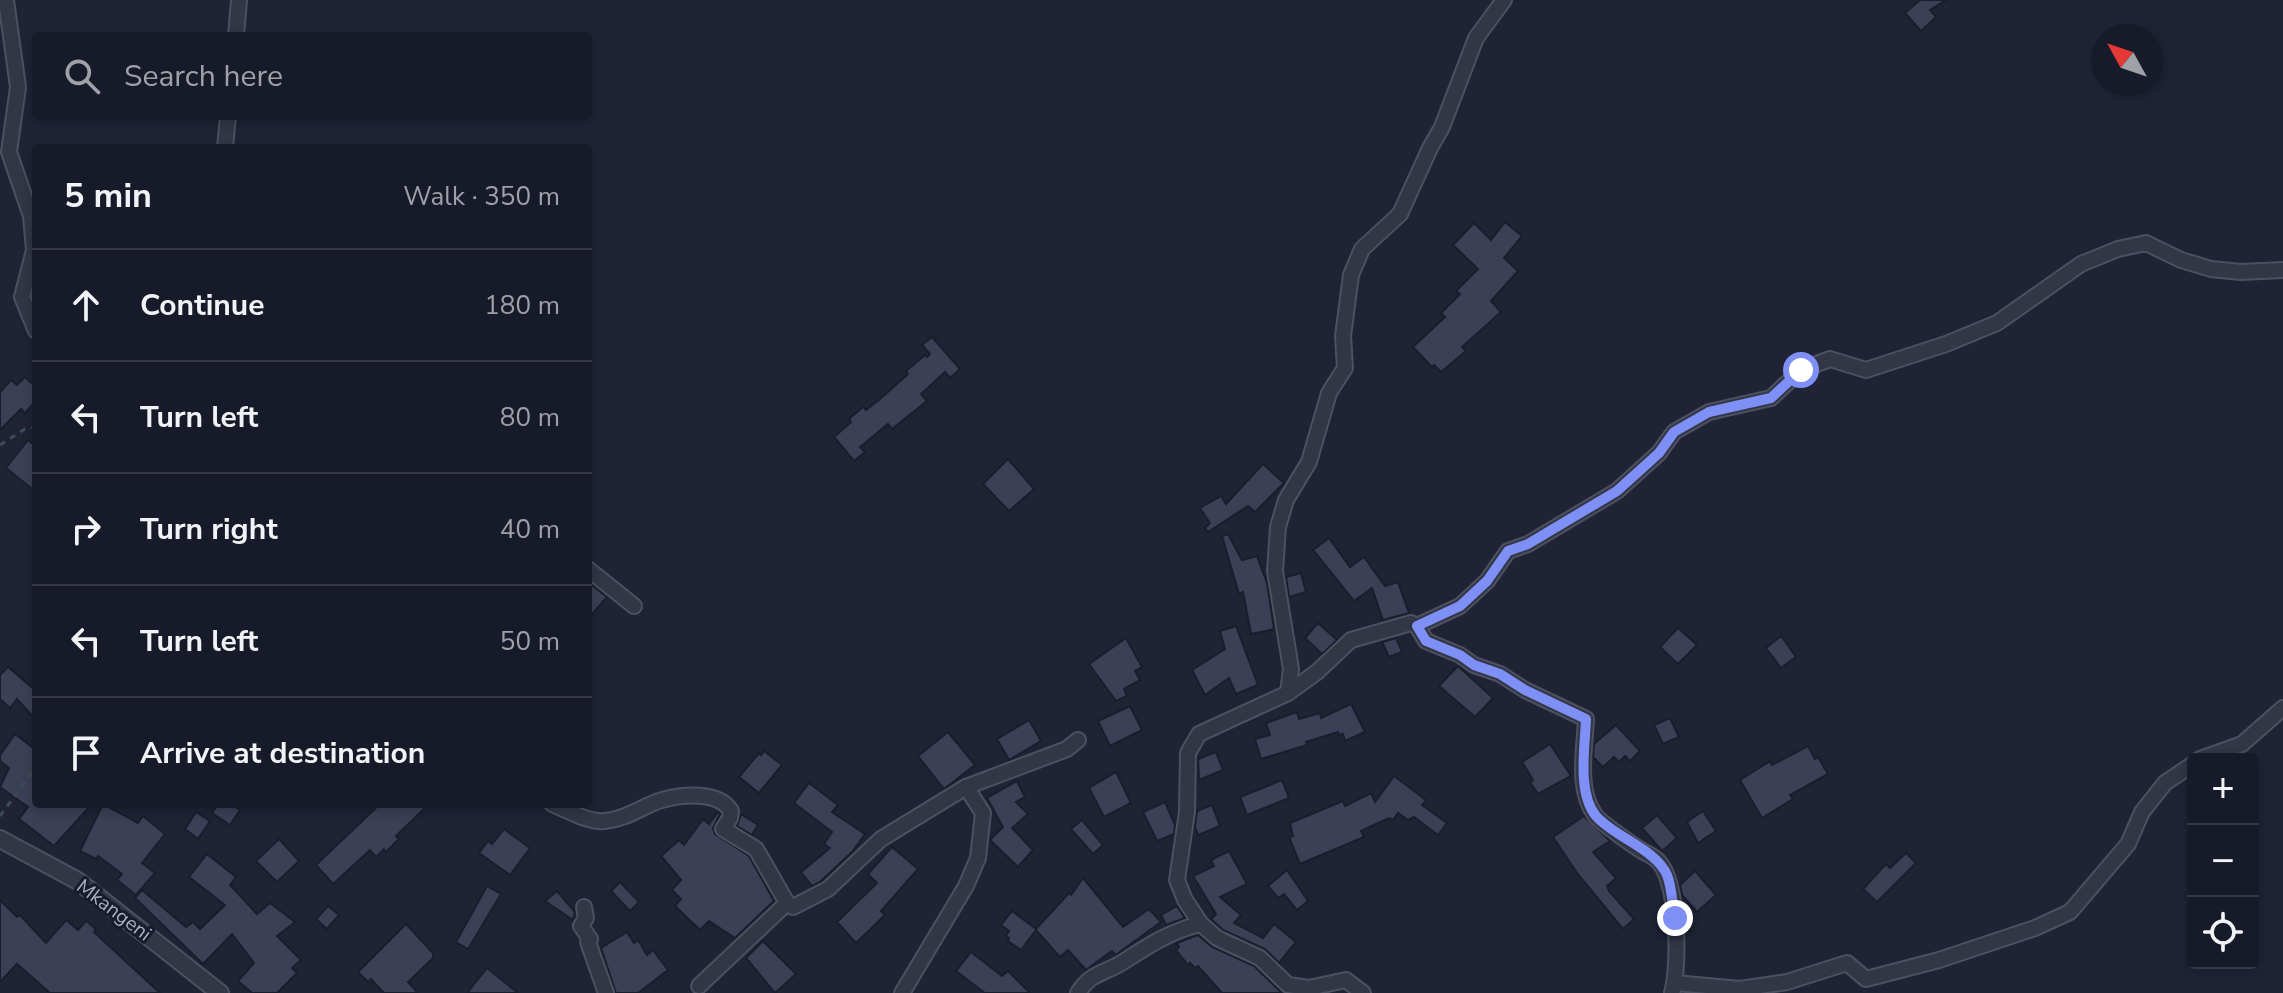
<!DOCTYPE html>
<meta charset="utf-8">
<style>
:root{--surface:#171a28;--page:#202330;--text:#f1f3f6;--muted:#9ea1a8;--line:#363845}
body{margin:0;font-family:"Nunito Sans",sans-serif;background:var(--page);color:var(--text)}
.controls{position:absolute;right:24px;bottom:24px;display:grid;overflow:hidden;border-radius:8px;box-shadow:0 4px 12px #0003}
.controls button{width:72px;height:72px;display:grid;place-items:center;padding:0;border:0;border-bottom:2px solid var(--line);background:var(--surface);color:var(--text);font:40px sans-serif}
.compass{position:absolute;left:2091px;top:24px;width:72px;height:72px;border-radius:50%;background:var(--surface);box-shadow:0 4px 12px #0003;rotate:310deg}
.stop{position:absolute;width:24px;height:24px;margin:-18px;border:6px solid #7e90f6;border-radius:50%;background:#fff}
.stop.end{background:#7e90f6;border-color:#fff;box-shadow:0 2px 8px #0008}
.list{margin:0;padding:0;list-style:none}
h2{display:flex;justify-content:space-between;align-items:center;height:104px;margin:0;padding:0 32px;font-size:34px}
h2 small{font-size:26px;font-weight:400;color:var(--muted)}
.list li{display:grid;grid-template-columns:52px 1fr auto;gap:24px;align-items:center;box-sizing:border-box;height:112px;padding:0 32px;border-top:2px solid var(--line)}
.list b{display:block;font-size:30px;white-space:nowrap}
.list em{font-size:26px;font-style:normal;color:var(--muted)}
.icon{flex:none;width:44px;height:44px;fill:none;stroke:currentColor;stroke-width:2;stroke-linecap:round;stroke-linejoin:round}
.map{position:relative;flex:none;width:2283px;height:993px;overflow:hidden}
.search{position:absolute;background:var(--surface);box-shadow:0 4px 12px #0003;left:32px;top:32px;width:560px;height:88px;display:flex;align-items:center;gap:20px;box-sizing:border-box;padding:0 28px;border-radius:8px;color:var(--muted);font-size:30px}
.panel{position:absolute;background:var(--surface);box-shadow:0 4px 12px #0003;left:32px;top:144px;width:560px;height:664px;border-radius:8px}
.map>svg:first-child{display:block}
.building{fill:#3b4056;stroke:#1a1d2c;stroke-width:2}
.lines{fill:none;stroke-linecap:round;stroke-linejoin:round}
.minor-casing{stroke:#4d5061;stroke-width:18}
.tertiary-casing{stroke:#4d5061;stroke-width:20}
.path{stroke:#3e4c53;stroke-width:3;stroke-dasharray:6 6;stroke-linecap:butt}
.minor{stroke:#323645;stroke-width:14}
.tertiary{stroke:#323645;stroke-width:16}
.route{stroke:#7e90f6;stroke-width:10}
.labels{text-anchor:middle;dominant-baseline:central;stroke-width:6;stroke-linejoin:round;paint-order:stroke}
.street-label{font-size:20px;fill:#acafc3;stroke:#181b2a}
</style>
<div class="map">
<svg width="2283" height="993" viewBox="0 0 2283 993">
<rect width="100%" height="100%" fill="#1f2335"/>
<!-- building -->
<g class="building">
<path d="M1920,0H1946L1930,10L1936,17L1921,31L1905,13Z"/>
<path d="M1505,222L1522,236L1504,258L1518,271L1491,301L1501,312L1462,347L1466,351L1441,372L1434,365L1432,367L1413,347L1445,317L1441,313L1460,294L1456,291L1478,269L1453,245L1474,223L1491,240Z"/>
<path d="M932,337L960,369L950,378L945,372L921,394L927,401L892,429L888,424L860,447L865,452L854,461L834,437L851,422L849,419L863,407L866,410L879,400L908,374L906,371L925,355L927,357L930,354L922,345Z"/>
<path d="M25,377L36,387V401L25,413L21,409L0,430V392L11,380L17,385Z"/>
<path d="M28,440L36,447V492L6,468Z"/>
<path d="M1008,459L1034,489L1009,511L983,484Z"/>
<path d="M1263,464L1284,483L1255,512L1248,506L1208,532L1205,528L1210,523L1200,508L1221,496L1226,504Z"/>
<path d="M1228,534L1242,560L1257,556L1267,583L1274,629L1251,634L1243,592L1239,594L1222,536Z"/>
<path d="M1329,538L1350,567L1364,557L1385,586L1398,582L1409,613L1383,620L1372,588L1354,601L1313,550Z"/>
<path d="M1301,573L1306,592L1289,597L1286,577Z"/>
<path d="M588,582L607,597L588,619Z"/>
<path d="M1318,623L1337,640L1322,654L1305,638Z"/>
<path d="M1236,626L1258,685L1236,694L1229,678L1205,695L1192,670L1225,649L1220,631Z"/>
<path d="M1678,628L1697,645L1678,664L1660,647Z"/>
<path d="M1781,636L1796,657L1781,668L1766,648Z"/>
<path d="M1126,638L1142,667L1135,671L1140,680L1124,689L1127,696L1116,701L1089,664Z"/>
<path d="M1396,638L1402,652L1389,657L1382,642Z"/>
<path d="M1458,666L1493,698L1475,717L1439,686Z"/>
<path d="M8,667L36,691V720L17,699L10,708L0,699V675Z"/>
<path d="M1351,704L1365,732L1345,741L1343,734L1339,735L1338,732L1306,742L1307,745L1261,759L1255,739L1270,735L1266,723L1297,712L1299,719L1320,713L1321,718Z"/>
<path d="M1130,706L1142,730L1110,746L1098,721Z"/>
<path d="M1670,718L1679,737L1663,744L1654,725Z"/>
<path d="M1029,720L1041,741L1009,760L997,739Z"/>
<path d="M1616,725L1640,751L1630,761L1625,756L1619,762L1614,757L1603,767L1593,757L1594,744Z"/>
<path d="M948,732L975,765L944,789L918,756Z"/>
<path d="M15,734L36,750V804H92L54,846L19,819L28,807L0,787L9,768L0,761V755Z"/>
<path d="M1550,744L1571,776L1538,794L1530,782L1533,780L1522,762Z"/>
<path d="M1808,746L1815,759L1818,757L1828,774L1790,795L1793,799L1762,818L1740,780L1770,761L1772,765Z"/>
<path d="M764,751L782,765L759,793L739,777L759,753L761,755Z"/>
<path d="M1216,752L1223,770L1199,780L1198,759Z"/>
<path d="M1116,772L1131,803L1104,817L1089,788Z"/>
<path d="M1394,776L1426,800L1422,805L1447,823L1438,835L1414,817L1408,820L1398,813L1393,820L1389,818L1361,831L1364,837L1300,864L1289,837L1293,836L1290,823L1343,801L1345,806L1371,793L1375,802Z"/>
<path d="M1282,780L1289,798L1247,815L1240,797Z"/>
<path d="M1017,781L1025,797L1016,802L1028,814L1012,828L1033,850L1018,867L990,840L1003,827L987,798Z"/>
<path d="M809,783L838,805L832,812L865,834L853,851L820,882L812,886L801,872L830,848L824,844L832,832L794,803Z"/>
<path d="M1165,802L1175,825L1174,834L1157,841L1143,812Z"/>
<path d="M103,804L138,823L143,816L165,834L142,863L155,873L136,895L117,880L122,874L98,856L96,859L80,851Z"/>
<path d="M218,804H240L237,808L240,810L230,825L212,813Z"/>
<path d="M380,804H429L396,836L399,839L386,852L384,849L376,857L370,850L333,884L316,865Z"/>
<path d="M1212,805L1220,826L1198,835L1195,827L1197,811Z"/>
<path d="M1703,811L1716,831L1698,843L1687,822Z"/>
<path d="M196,812L210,821L198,839L185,829Z"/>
<path d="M718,812L720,814L713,828L715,834L749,856L774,901L735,938L709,921L700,930L675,906L681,899L672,890L681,880L661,856L679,840L684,845L703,819L709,824Z"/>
<path d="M741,814L758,825L752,835L737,826Z"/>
<path d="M1657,815L1677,838L1662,851L1642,828Z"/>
<path d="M1584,816L1610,841L1593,852L1616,878L1607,886L1609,891L1634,919L1623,929L1577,873L1553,837Z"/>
<path d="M1082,820L1103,845L1093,854L1071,829Z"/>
<path d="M504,829L530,848L510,875L479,853L488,841L492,844Z"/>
<path d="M279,839L299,861L277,882L256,861Z"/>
<path d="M892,847L918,869L881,911L885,915L856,943L837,922L877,883L868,874Z"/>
<path d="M1229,851L1247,884L1220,897L1241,915L1234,923L1263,938L1274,924L1296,942L1279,963L1265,949L1223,930L1211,919L1216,914L1193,876L1214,866L1211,860Z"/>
<path d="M1906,853L1916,863L1877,902L1863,889L1886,864L1890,868Z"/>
<path d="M207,854L236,877L230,885L257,914L270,903L295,922L277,936L301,960L292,968L297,973L277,993H252L238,981L254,963L232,934L203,964L135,898L142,890L186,927L193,922L200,929L225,905L189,877Z"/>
<path d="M1287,870L1308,901L1297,910L1284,894L1278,898L1268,886Z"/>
<path d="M1695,871L1716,895L1697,912L1682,895L1680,885Z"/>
<path d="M1083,878L1123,927L1149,909L1161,922L1117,954L1115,955L1112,951L1086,970L1068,950L1060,957L1036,930L1021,950L1008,941L1009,938L1006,936L1009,931L1001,925L1012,911L1036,929L1069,893L1071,895Z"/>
<path d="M620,882L639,902L630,911L611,891Z"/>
<path d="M487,886L501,894L468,949L456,942Z"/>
<path d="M557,891L575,912L573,920L545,901Z"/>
<path d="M0,900L17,917L20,915L46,943L66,920L78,930L86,921L96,929L94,932L160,993H50L17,964L0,982Z"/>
<path d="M328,906L339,915L327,929L316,919Z"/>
<path d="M1177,906L1185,918L1166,925L1161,915Z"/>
<path d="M406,924L433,953V958L408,982L418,993H384L371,979L368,982L358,972Z"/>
<path d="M627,932L634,943L638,940L647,955L653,950L668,970L638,993H616L601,948Z"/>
<path d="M1198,935L1212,947L1254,966L1282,993H1222L1198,966L1195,968L1190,963L1188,965L1176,950L1179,947L1177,943Z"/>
<path d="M763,941L796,974L775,993L746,958Z"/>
<path d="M971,952L1002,976L1008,971L1030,993H985L956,971Z"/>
<path d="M487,968L518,993H467Z"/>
</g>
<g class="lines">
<!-- minor casing -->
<g class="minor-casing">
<g id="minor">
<path d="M6,0L18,87L9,152L31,216L34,250L22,297L36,331"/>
<path d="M236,36L239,0"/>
<path d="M225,148L228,116"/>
<path d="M588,569L634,606"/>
<path d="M1417,626L1426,641L1460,655L1474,665L1500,674L1525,690L1586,719C1585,748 1576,789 1595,815C1601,823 1634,846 1644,852C1649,855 1655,857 1659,862C1678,883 1680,965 1672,993"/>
<path d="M1288,693L1317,672L1351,640L1411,623L1417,626L1460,606L1487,581L1508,551L1528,544L1617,491L1659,453L1674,432L1709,412L1771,398L1801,370L1830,359L1866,370L1946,344L1997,323L2081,264L2118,249L2146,243L2181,260L2211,269L2241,272L2283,270"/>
<path d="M2200,759L2242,744L2283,708"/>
<path d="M552,804C567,810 589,823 605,821C627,819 642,806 662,800C683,794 719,791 731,811L730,818L723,829L756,849L787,903L793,907L828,889L881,839L966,787L1067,749L1078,740"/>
<path d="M584,907L586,918L581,926L590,939L588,942L606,993"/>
<path d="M1201,924L1185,900L1177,880L1187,812L1188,753L1199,734L1288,693L1291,669L1275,571L1278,527L1286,500L1309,462L1329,393L1345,368L1343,336L1351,275L1362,249L1400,214L1430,148L1442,127L1476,38L1504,0"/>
<path d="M1675,983L1740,989L1787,982L1847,963L1866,979L1939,960L2035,928L2070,912L2128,844L2142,812L2165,783L2193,764"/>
<path d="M699,986L787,903"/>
<path d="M902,993L966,886L978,858L983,813L966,787"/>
<path d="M1078,993C1091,972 1104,974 1123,962C1148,946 1172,930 1201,924L1217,938L1260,958L1288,985L1309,988L1346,980L1363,993"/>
</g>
</g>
<!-- tertiary casing -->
<g class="tertiary-casing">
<path id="tertiary" d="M0,839L78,881L220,993"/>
</g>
<!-- path -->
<g class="path">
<path d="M0,445L25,429L36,427"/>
<path d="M0,816L36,767"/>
</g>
<!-- minor -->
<use href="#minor" class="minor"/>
<!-- tertiary -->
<use href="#tertiary" class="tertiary"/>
</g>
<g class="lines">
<!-- route -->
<path class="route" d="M1675,918C1672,904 1672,887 1667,875C1656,849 1614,837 1596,816C1577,793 1585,747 1586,719L1525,690L1500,674L1474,665L1460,655L1426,641L1417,626L1460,606L1487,581L1508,551L1528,544L1617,491L1659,453L1674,432L1709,412L1771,398L1801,370"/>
</g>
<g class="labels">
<!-- street labels -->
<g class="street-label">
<text transform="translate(114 910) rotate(37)">Mkangeni</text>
</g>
</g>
</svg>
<div class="controls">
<button>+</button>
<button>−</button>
<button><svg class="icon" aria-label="locate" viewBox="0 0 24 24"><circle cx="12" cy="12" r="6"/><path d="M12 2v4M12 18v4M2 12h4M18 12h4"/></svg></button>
</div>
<svg class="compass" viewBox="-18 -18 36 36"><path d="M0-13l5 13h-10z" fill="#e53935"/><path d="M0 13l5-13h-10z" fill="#9ea1a8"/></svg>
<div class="stop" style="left:1801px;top:370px"></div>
<div class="stop end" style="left:1675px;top:918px"></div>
<div class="search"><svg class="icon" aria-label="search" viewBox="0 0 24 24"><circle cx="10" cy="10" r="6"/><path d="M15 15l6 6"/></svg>Search here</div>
<section class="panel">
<h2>5 min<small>Walk · 350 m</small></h2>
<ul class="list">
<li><svg class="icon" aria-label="ahead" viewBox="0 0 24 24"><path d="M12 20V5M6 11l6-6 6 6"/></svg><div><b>Continue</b></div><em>180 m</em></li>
<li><svg class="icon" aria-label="left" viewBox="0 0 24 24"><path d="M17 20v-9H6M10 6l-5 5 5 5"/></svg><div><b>Turn left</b></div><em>80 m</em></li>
<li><svg class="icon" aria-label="right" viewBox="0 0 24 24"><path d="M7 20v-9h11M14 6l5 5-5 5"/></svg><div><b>Turn right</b></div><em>40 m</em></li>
<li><svg class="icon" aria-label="left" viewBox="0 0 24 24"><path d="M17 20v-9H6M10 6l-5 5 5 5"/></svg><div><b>Turn left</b></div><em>50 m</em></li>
<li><svg class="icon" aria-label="arrive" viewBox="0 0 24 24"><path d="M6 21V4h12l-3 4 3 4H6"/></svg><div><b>Arrive at destination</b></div></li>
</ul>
</section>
</div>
